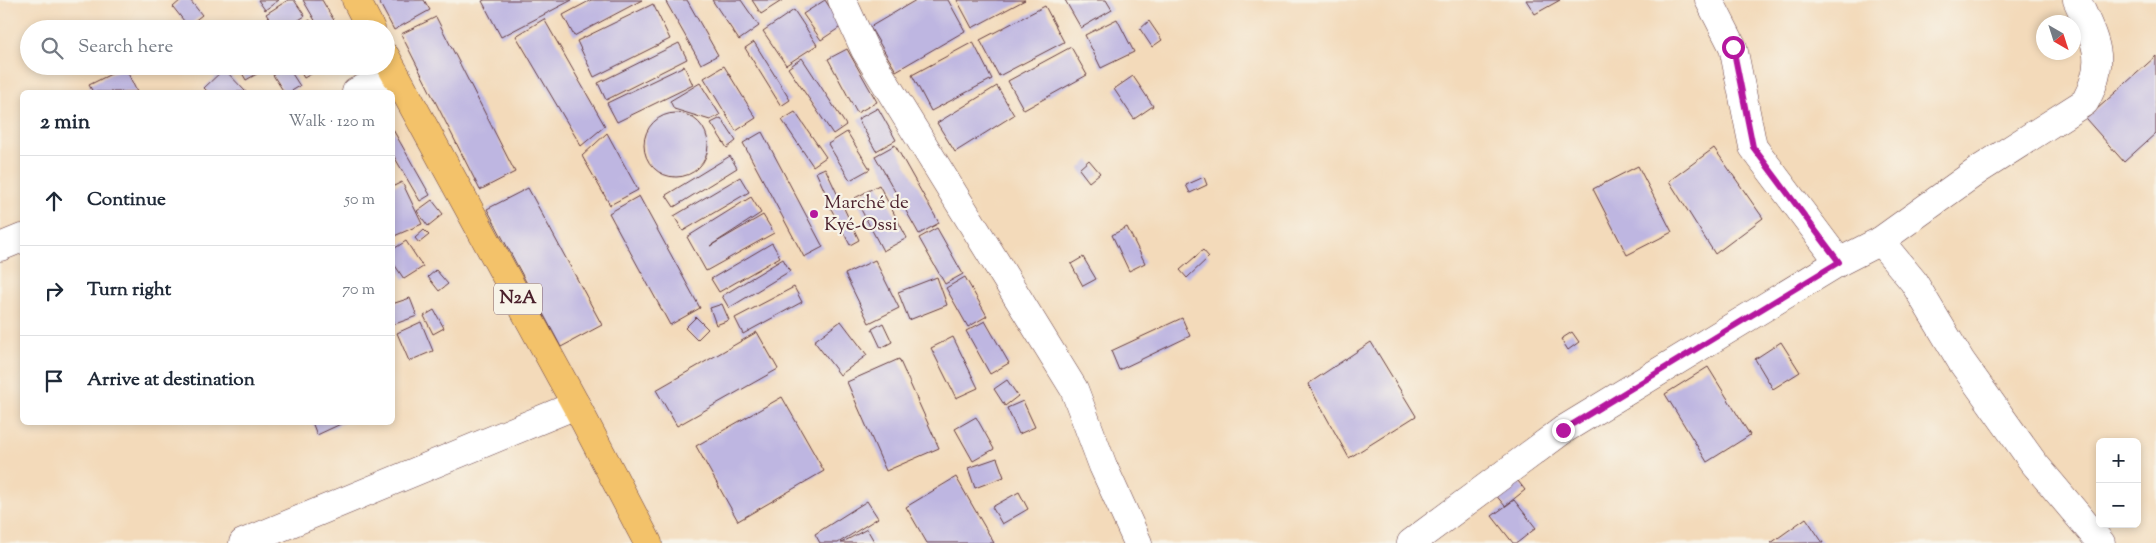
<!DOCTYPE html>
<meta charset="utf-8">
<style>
:root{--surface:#fff;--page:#f2f2f3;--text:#1f2937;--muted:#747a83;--line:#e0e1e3}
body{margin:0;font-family:"Sorts Mill Goudy",serif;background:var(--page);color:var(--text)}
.controls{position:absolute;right:15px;bottom:15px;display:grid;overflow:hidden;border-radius:8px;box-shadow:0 2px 8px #0003}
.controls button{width:45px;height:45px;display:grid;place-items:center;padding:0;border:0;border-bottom:1px solid var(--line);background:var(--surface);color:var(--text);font:25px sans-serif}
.compass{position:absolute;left:2036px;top:15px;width:45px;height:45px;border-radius:50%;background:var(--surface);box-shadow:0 2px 8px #0003;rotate:141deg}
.stop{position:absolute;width:15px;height:15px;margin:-11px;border:4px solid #b5179e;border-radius:50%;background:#fff}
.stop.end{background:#b5179e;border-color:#fff;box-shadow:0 1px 5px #0008}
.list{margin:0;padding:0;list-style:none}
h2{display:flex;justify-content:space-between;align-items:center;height:65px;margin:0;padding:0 20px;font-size:21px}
h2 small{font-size:16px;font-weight:400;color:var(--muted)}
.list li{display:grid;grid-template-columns:32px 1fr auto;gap:15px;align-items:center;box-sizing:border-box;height:90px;padding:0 20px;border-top:1px solid var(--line)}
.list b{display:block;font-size:19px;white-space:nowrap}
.list em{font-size:16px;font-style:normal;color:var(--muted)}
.icon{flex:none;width:28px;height:28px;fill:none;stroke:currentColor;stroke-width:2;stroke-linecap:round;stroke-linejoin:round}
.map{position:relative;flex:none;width:2156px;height:543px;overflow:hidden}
.search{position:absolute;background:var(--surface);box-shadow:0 2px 8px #0003;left:20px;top:20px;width:375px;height:55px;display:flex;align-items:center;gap:12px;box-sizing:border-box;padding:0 18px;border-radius:28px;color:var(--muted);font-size:19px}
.panel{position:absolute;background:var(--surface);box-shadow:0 2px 8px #0003;left:20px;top:90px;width:375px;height:335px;border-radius:8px}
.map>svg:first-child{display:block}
.building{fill:#beb6e1}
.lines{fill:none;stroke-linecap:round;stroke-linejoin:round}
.minor-casing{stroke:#633b40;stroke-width:29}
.trunk-casing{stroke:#633b40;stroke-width:29}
.minor{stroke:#fff;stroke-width:28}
.trunk{stroke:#f3c26a;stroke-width:28}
.route{stroke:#b5179e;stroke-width:6}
.poi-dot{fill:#b5179e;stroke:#f7f3e8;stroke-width:2}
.labels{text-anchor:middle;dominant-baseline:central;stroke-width:4.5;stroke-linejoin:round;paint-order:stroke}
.shield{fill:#f7f3e8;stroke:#7e5f64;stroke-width:1}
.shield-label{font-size:18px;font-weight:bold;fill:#4a1f2b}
.poi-label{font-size:19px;fill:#4a1f2b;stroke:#f7f3e8;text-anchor:start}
</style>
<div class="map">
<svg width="2156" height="543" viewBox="0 0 2156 543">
<rect width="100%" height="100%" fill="#f7f3e8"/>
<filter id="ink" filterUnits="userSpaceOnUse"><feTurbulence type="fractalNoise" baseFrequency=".02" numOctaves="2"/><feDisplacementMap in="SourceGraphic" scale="10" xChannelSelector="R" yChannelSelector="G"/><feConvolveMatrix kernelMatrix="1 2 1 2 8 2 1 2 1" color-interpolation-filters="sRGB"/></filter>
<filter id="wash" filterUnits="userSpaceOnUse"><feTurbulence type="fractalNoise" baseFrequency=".0096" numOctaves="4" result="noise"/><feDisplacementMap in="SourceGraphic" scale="20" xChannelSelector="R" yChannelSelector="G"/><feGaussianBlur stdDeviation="1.12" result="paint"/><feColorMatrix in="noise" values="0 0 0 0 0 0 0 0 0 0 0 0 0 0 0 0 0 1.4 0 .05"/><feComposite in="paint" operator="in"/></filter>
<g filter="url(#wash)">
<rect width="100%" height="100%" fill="#f3daba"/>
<g id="blocks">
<!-- building -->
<g class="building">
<path d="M181,0H190L202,15L188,26L173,7Z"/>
<path d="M258,0H279L265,10Z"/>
<path d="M288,0H294L305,16L285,29H276L266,14Z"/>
<path d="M303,0H322L339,29H320Z"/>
<path d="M378,0H424L430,10L394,30Z"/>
<path d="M485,0H572L501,37L482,1Z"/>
<path d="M591,0H642L574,36L563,15Z"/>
<path d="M665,0H687L718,55L701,64Z"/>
<path d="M712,0H741L759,26L739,40Z"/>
<path d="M752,0H783L761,14Z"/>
<path d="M825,0L842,26L821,40L803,14Z"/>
<path d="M916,0H948L965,31L896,71L870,27Z"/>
<path d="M957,0H1025L972,28Z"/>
<path d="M1065,0H1106L1112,10L1081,28Z"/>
<path d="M1526,0H1560L1535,14Z"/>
<path d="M653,4L670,39L594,77L577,41Z"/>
<path d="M1045,6L1064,42L999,76L980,40Z"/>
<path d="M794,10L817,45L786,65L763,31Z"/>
<path d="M436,17L515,172L480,190L401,34Z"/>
<path d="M544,19L605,126L581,146L516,36Z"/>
<path d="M1117,19L1134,52L1101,68L1085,35Z"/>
<path d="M310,20L316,29H294Z"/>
<path d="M1149,21L1162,40L1152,47L1140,29Z"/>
<path d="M754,42L790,100L781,106L745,48Z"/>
<path d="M973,42L992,79L931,111L912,75Z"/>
<path d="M679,43L687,59L606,100L598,83Z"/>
<path d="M1071,47L1087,75L1024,110L1008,81Z"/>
<path d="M847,49L877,102L857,113L828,59Z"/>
<path d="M2156,56V133L2124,162L2086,119Z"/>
<path d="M802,58L846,125L833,134L788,68Z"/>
<path d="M238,66H271L246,80Z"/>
<path d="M287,66L300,86L290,92H284L273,75Z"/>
<path d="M297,66H325L304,78Z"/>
<path d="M684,66L693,85L617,122L607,103Z"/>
<path d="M724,66L756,118L736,131L704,78Z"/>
<path d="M125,67L137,92H93L89,85Z"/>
<path d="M224,69L246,92H208L204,88Z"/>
<path d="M1133,76L1153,106L1134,119L1114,89Z"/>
<path d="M700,83L720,115L710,120L674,109L670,101Z"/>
<path d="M997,86L1014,115L955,152L937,123Z"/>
<path d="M878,108L896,140L876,151L858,119Z"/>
<path d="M795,112L826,157L813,166L782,120Z"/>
<circle cx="676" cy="145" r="32"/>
<path d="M721,118L736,141L727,148L711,123Z"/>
<path d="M392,128L430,195L420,201L392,153Z"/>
<path d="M762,132L823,247L804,257L743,143Z"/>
<path d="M847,132L870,169L850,180L828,144Z"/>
<path d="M607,133L638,190L610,205L582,156Z"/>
<path d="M895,145L939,223L919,234L875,156Z"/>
<path d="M1714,148L1763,218L1715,254L1669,181Z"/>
<path d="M730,156L737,168L674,207L666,195Z"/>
<path d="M1089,160L1100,173L1089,182L1079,169Z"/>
<path d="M1638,166L1672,232L1627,255L1593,189Z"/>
<path d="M825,168L859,240L850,245L829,205L836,201L830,203L816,172Z"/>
<path d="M740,177L749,192L683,231L674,216Z"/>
<path d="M1204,177L1207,185L1190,193L1186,185Z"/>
<path d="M402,182L422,224L392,237V187Z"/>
<path d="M879,185L907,238L883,251L855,198Z"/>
<path d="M528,188L602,325L561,347L487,209Z"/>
<path d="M639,196L700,308L670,325L609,213Z"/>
<path d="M751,197L761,213L710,246L763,215L774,233L706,271L687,237Z"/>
<path d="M432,200L443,214L428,226L417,211Z"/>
<path d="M1127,227L1145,263L1129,271L1112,235Z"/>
<path d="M937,228L963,274L945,284L919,238Z"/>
<path d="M424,230L429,235L419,243L415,238Z"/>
<path d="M406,241L423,267L404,279L392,261V250Z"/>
<path d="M772,243L780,257L719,292L711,279Z"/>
<path d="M1203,250L1209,257L1187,278L1180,270Z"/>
<path d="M1083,257L1096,279L1083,286L1071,264Z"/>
<path d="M783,259L790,271L729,308L722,296Z"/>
<path d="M875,260L899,308L869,323L845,274Z"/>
<path d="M436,270L448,284L439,291L428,277Z"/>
<path d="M937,277L947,305L909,320L898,292Z"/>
<path d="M965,277L987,316L968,327L946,288Z"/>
<path d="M794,287L802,302L743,334L735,318Z"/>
<path d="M410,298L417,316L395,324L392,317V304Z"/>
<path d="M722,304L729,320L716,325L710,308Z"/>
<path d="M434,310L444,328L433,334L424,316Z"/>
<path d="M696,317L708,329L697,340L685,328Z"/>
<path d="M1182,318L1190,336L1119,370L1111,351Z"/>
<path d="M841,321L867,355L840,375L814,341Z"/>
<path d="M985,321L1009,363L990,374L966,331Z"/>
<path d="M421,322L433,351L409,361L397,333Z"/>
<path d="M883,323L892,342L881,348L872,329Z"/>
<path d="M757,332L778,369L677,426L656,390Z"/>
<path d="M1572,332L1579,342L1568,350L1561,339Z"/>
<path d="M953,337L978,388L956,398L931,348Z"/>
<path d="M1371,342L1416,416L1349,458L1308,384Z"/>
<path d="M1781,342L1800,372L1773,389L1755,359Z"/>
<path d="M899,359L939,448L886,471L847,382Z"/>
<path d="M1708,367L1750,435L1707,462L1665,394Z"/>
<path d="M1007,380L1018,396L1005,406L994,389Z"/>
<path d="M782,397L824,471L738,521L696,446Z"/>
<path d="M1023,401L1035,427L1019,434L1007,408Z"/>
<path d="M976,417L994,449L973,461L955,429Z"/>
<path d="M312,422H345L317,435Z"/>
<path d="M997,458L1004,477L975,488L968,468Z"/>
<path d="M956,477L994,543H927L906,507Z"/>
<path d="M1515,477L1525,490L1505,506L1494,493Z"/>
<path d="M1019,492L1028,509L1002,524L992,507Z"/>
<path d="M1514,500L1536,528L1517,543H1513L1492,516Z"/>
<path d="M867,501L878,518L838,543H820L815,534Z"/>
<path d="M1806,518L1823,543H1771Z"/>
<path d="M867,529L875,543H841Z"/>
</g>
</g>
</g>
<g filter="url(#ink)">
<use href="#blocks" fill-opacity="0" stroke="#633b40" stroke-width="1"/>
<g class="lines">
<!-- minor casing -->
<g class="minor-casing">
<g id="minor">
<path d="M842,0L865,50L1074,389L1103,466L1138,543"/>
<path d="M1709,0L1733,47L1753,147L1839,262"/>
<path d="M2077,0C2095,41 2108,59 2085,102L1980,169L1880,241L1913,281L1961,361L2033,462L2101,543"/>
<path d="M356,92L395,74"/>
<path d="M0,247L22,238"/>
<path d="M243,543L576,405"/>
<path d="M1411,543L1563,430L1839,262L1880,241"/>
</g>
</g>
<!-- trunk casing -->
<g class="trunk-casing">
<g id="trunk">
<path d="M356,0L371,29"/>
<path d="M386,57L576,405L648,543"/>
</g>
</g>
<!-- minor -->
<use href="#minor" class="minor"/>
<!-- trunk -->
<use href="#trunk" class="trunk"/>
</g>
</g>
<g class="lines" filter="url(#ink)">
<!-- route -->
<path class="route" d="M1563,430L1839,262L1753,147L1733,47"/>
</g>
<!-- markers -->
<circle class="poi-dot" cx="814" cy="214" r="5"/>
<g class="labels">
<!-- shield labels -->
<rect class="shield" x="494" y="283.5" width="48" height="31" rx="4"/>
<g class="shield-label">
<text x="518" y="299">N2A</text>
</g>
<!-- poi labels -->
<g class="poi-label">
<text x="824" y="203">Marché de<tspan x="824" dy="22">Kyé-Ossi</tspan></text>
</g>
</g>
</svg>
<div class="controls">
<button>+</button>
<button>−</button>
</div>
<svg class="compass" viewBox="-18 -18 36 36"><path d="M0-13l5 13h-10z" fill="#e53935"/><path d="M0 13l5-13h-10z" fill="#747a83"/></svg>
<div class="stop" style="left:1733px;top:47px"></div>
<div class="stop end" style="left:1563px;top:430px"></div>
<div class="search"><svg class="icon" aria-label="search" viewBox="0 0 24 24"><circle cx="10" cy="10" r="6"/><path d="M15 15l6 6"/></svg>Search here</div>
<section class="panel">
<h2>2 min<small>Walk · 120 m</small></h2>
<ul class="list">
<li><svg class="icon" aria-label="ahead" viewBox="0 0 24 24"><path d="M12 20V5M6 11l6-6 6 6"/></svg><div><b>Continue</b></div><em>50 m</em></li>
<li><svg class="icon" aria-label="right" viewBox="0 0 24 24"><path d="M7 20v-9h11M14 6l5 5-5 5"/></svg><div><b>Turn right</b></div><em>70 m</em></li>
<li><svg class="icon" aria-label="arrive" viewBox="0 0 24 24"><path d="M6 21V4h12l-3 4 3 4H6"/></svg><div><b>Arrive at destination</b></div></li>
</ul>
</section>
</div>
